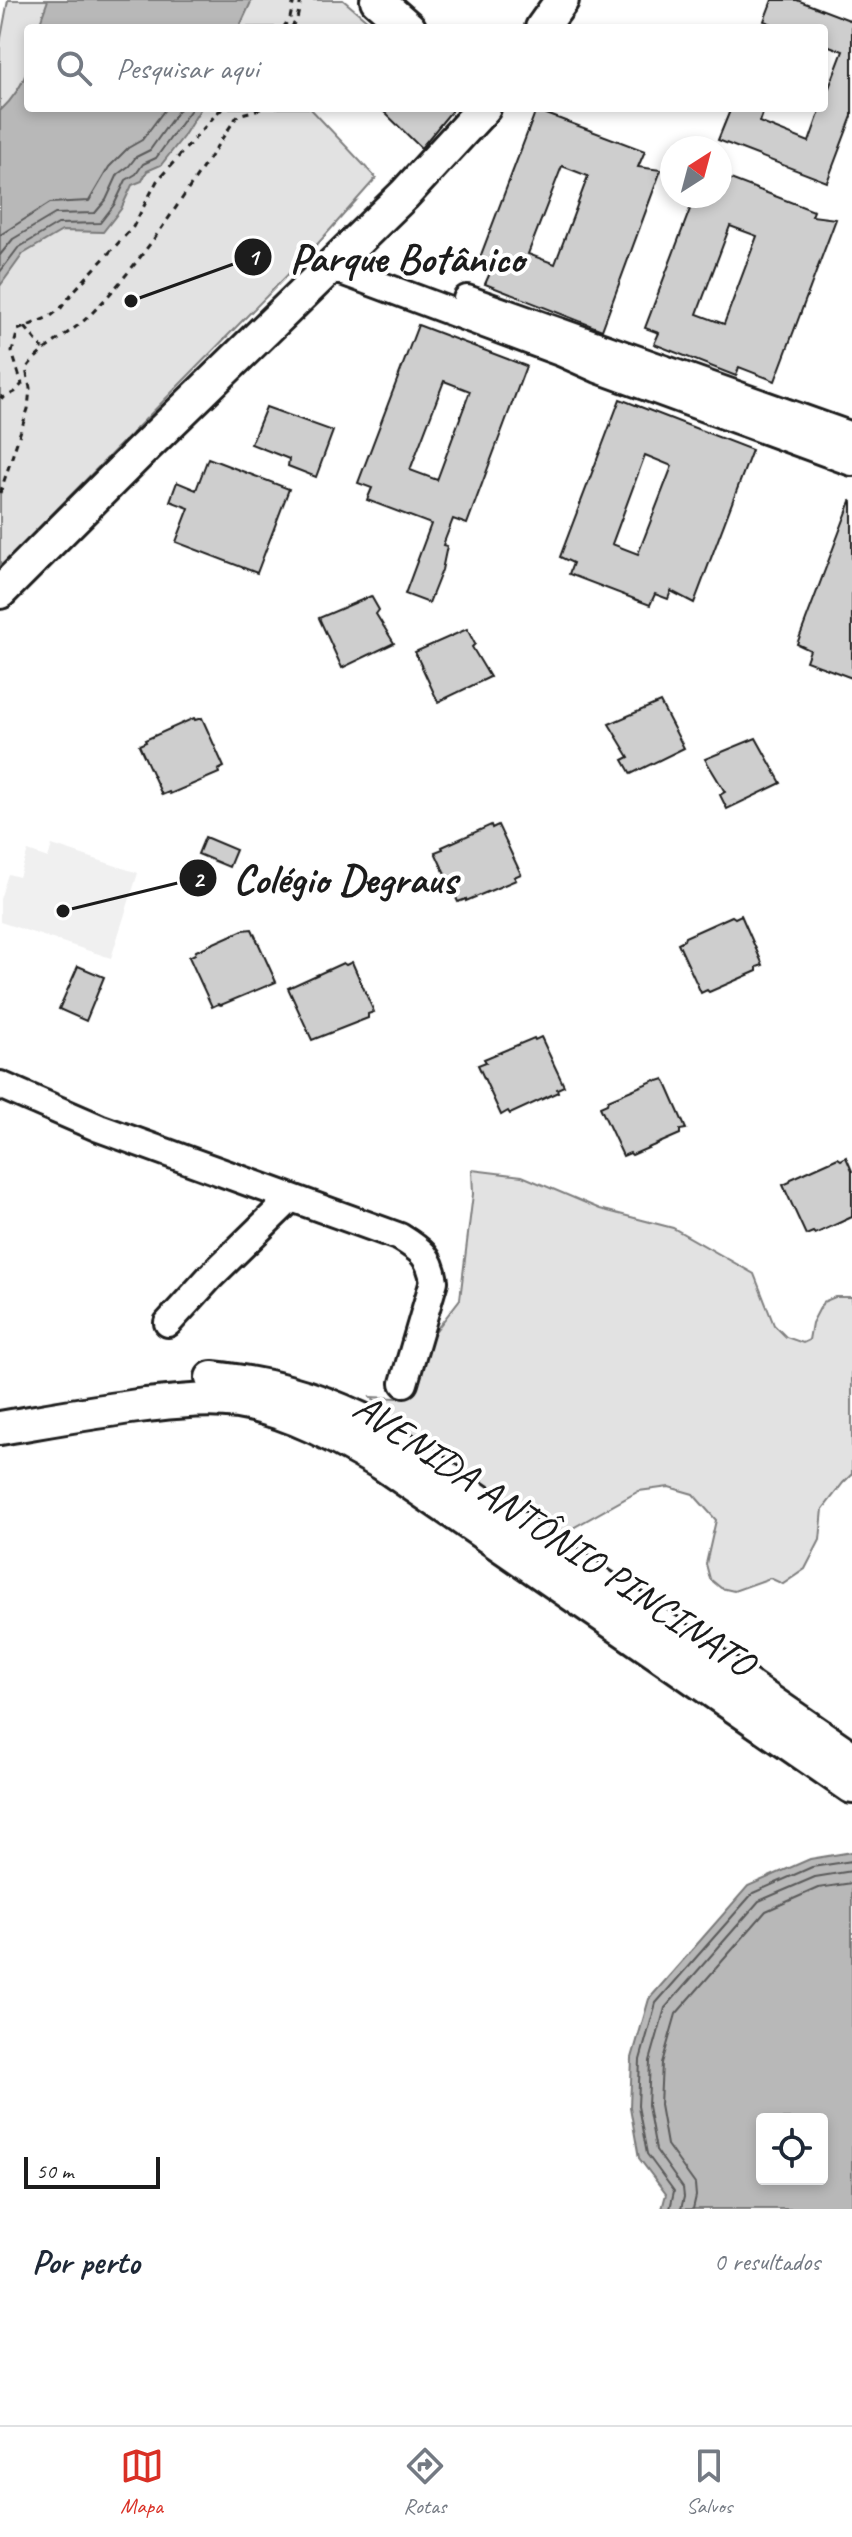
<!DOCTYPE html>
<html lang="pt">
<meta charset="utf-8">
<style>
:root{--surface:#fff;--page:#f2f2f3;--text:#1f2937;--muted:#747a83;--line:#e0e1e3;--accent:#d93025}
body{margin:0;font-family:Caveat,sans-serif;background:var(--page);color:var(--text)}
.controls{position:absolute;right:24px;bottom:24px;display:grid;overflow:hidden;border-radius:8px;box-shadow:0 4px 12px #0003}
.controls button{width:72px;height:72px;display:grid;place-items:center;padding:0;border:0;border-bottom:2px solid var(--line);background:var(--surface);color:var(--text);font:40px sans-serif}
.compass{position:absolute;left:660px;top:136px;width:72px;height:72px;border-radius:50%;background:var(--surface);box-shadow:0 4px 12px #0003;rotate:36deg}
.scale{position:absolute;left:24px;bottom:20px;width:136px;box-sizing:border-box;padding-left:8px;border:4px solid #1c1c1c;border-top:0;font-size:22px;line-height:28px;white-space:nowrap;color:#1c1c1c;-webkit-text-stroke:6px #fff;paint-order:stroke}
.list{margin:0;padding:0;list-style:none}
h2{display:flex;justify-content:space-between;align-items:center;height:104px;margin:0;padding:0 32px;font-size:34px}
h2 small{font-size:26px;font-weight:400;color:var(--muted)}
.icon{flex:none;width:44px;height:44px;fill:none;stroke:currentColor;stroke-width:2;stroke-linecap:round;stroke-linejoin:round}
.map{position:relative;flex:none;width:852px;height:2209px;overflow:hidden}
.search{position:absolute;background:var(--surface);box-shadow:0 4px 12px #0003;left:24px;right:24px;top:24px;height:88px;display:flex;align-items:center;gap:20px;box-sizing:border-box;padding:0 28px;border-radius:8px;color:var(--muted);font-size:30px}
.sheet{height:216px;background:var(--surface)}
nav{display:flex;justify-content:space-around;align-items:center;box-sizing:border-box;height:112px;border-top:2px solid var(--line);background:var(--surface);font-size:22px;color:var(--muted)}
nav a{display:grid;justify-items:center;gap:4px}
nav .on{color:var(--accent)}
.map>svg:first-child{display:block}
.built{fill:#f0f0f0}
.green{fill:#e2e2e2;stroke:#7f7f7f;stroke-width:2}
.water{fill:#b8b8b8;stroke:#7a7a7a;stroke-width:2;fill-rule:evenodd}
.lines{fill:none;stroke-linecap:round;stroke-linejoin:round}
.shore{stroke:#5a5a5a;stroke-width:2}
.building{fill:#cecece;stroke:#1c1c1c;stroke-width:2;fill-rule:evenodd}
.minor-casing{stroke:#1c1c1c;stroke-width:32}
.major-casing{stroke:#1c1c1c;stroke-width:38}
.path{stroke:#1c1c1c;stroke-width:3;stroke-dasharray:6 6;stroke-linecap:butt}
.minor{stroke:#fff;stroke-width:26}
.major{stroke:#fff;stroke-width:32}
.labels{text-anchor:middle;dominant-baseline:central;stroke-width:8;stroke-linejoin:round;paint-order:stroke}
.street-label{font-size:40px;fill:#1c1c1c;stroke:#fff}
.leader{fill:none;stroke:#1c1c1c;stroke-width:3}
.callout-dot{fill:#1c1c1c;stroke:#fff;stroke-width:3}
.mark-label{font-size:24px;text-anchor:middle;font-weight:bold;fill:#fff}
.callout-label{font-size:42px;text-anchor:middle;font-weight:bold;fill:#1c1c1c;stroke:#fff;stroke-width:8;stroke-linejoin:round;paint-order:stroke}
</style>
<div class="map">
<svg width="852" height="2209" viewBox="0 0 852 2209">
<rect width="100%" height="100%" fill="#fff"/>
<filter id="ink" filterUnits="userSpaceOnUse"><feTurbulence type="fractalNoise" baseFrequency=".0125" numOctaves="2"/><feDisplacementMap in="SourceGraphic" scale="16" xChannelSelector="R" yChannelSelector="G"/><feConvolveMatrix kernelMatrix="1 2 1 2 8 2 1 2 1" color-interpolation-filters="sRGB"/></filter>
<g filter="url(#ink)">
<!-- built -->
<path class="built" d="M52,845L138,873L111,958L0,922V899L8,874L19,877L28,851L48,858Z"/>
<!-- green -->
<g class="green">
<path d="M8,0H343L375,27L28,28V108H310L376,178L314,248L0,567V43Z"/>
<path d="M472,1170L522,1176L600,1209L673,1228L754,1274L774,1325L786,1337L803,1343L809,1340L812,1323L823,1302L835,1297H852V1474L843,1483L823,1509L820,1540L805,1569L783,1584L770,1578L734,1591L721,1588L710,1579L706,1564L716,1520L693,1494L669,1487L639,1491L571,1529L534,1538L371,1397L398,1398L405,1393L427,1342L460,1299L473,1194Z"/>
</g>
<!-- water -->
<g class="water">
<path d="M48,0H252L239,28H38Z"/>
<path d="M28,67V108H201L183,137L161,165L147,171L142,181L132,185L121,209L103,232L62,231L23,254L0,286V111C12,100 24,83 28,67Z"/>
<path d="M852,1852V2209H662L666,2194L639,2158L630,2107L632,2058L649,1999L748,1886L810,1859ZM822,2119V2179H762V2119Z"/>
</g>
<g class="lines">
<!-- shore -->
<g class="shore">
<path d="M0,235L50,203L89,201L109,167L128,148L142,140L166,108"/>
<path d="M0,255L13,239L55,214L95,213L106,200L118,174L129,166L136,157L150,150L180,108"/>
<path d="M0,272L18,248L58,224L100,223L114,205L126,180L136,174L143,164L156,158L192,108"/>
<path d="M670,2209L674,2191L647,2154L638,2106L640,2060L656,2003L753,1893L812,1867L852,1861"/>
<path d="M681,2209L684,2197L683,2188L656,2150L648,2106L650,2061L665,2008L759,1901L815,1877L852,1871"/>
<path d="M693,2209L696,2196L695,2184L667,2145L660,2105L662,2063L676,2014L766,1911L818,1888L852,1883"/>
</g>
</g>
<!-- building -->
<g class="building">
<path d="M772,0H797L852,21V116L827,182L718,140L731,108H764L759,122L809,142L821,108H824V101L843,51L824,44V28H783L764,21Z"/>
<path d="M380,108H454L421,148Z"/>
<path d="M536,110L645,151L638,167L661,170L602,330L485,284L490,273L476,268ZM562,166L588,176L555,264L528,254Z"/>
<path d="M720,175L814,211L812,216L836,219L775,381L739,367L736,376L654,344L659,333L645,328L695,196H720ZM730,226L757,236L724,324L697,314Z"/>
<path d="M418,325L526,366L467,524L453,519L443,545L447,546L442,570L429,603L405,594L431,524L367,500L372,488L358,483ZM444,381L470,391L437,480L410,470Z"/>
<path d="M620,399L752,450L694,603L671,591L668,599L655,594L650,605L569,574L573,563L560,557ZM645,455L672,466L638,554L612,544Z"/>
<path d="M266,407L333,431L316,477L288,466L289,459L251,444Z"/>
<path d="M208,458L289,489L257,573L176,542L189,508L170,501L177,482L196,490Z"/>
<path d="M851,501L852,502V678L806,661L810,650L797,644Z"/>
<path d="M371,596L379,610L376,614L394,643L342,668L319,618Z"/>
<path d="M467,629L475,644L472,647L490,677L438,702L415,652Z"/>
<path d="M660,702L684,748L631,774L623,760L629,757L609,724Z"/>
<path d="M194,718L195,720L202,718L224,767L218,770L219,773L170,794L169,792L162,795L139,745L146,742L145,740Z"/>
<path d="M756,738L781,783L727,809L720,795L725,792L705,759Z"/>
<path d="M491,825L492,828L498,825L521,874L514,877L516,880L466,901V899L458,902L435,852L443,849L442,847Z"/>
<path d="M205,837L236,850L229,867L198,854Z"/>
<path d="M741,915L763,965L757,967V971L709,992L707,990L701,993L678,943L684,940L685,937L732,916L735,918Z"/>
<path d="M252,929L276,982L221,1005L218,1004L212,1007L189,957L195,954L196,951L243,930Z"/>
<path d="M352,962L374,1012L368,1014V1018L312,1040L288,988L343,963L346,965Z"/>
<path d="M78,966L104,977L86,1021L59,1009Z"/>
<path d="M541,1037L564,1086L557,1089L558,1092L510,1114L508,1111L501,1115L478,1065L486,1062L484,1059L534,1038L535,1040Z"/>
<path d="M664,1079L686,1129L680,1130V1134L632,1155L630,1153L623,1156L600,1107L607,1104L608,1100L655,1080L658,1081Z"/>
<path d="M846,1157L852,1171V1217L815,1234L813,1232L806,1235L783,1185L790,1182L791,1179L838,1158L841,1160Z"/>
</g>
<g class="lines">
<!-- minor casing -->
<g class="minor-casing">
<g id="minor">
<path d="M331,267L560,352L598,369L852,462"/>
<path d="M467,299L852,436"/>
<path d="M0,1085L99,1128L400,1237C421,1250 430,1256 434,1281L404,1383"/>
<path d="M168,1323L210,1277L290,1199"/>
</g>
</g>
<!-- major casing -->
<g class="major-casing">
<g id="major">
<path d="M377,0L409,28"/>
<path d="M542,28L562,0"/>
<path d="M0,592L139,453L404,195L484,108"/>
<path d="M212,1378C266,1384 310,1395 360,1419L852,1758"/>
<path d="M0,1428C48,1420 97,1411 146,1405C176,1402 207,1398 237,1402C290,1410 338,1438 383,1464L852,1787"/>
</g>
</g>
<!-- path -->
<g class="path">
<path d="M283,28L290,18L294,0"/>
<path d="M291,28L297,19L301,0"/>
<path d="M25,327L43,349"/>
<path d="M0,396L3,398L15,392L22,384L12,352L18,330L51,316L61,308L73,292L133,227L157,181L219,111L228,108"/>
<path d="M0,493L28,409L30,388L26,369C43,345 72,334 92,313C149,255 192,182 238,115L264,108"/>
</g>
<!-- minor -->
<use href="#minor" class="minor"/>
<!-- major -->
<use href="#major" class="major"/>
</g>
</g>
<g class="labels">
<!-- street labels -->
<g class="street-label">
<text transform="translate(554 1535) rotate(34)">AVENIDA ANTÔNIO PINCINATO</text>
</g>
</g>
<!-- callouts -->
<path class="leader" d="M131 301L253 257M63 911L198 878"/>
<g class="callout-dot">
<circle cx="131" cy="301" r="8"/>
<circle cx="63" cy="911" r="8"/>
<circle cx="253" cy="257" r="20"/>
<circle cx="198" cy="878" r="20"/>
</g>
<g class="mark-label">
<text x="253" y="265">1</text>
<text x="198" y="887">2</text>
</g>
<g class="callout-label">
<text x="407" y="272">Parque Botânico</text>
<text x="345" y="893">Colégio Degraus</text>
</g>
</svg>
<div class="controls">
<button><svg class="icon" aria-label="locate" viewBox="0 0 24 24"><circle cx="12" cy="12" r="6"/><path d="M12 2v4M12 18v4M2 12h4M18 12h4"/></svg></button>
</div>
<svg class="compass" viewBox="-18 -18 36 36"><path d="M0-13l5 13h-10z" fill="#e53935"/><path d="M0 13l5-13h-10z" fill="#747a83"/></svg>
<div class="scale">50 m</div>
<div class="search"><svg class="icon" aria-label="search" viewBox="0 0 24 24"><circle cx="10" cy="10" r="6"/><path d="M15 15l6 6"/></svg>Pesquisar aqui</div>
</div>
<section class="sheet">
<h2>Por perto<small>0 resultados</small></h2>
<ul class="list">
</ul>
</section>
<nav>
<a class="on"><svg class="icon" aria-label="map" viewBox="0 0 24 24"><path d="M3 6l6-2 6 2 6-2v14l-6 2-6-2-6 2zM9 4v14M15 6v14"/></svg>Mapa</a>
<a><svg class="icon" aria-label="directions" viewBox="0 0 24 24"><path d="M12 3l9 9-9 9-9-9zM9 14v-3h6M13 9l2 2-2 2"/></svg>Rotas</a>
<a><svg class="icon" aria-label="saved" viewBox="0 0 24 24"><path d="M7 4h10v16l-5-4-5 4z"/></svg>Salvos</a>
</nav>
